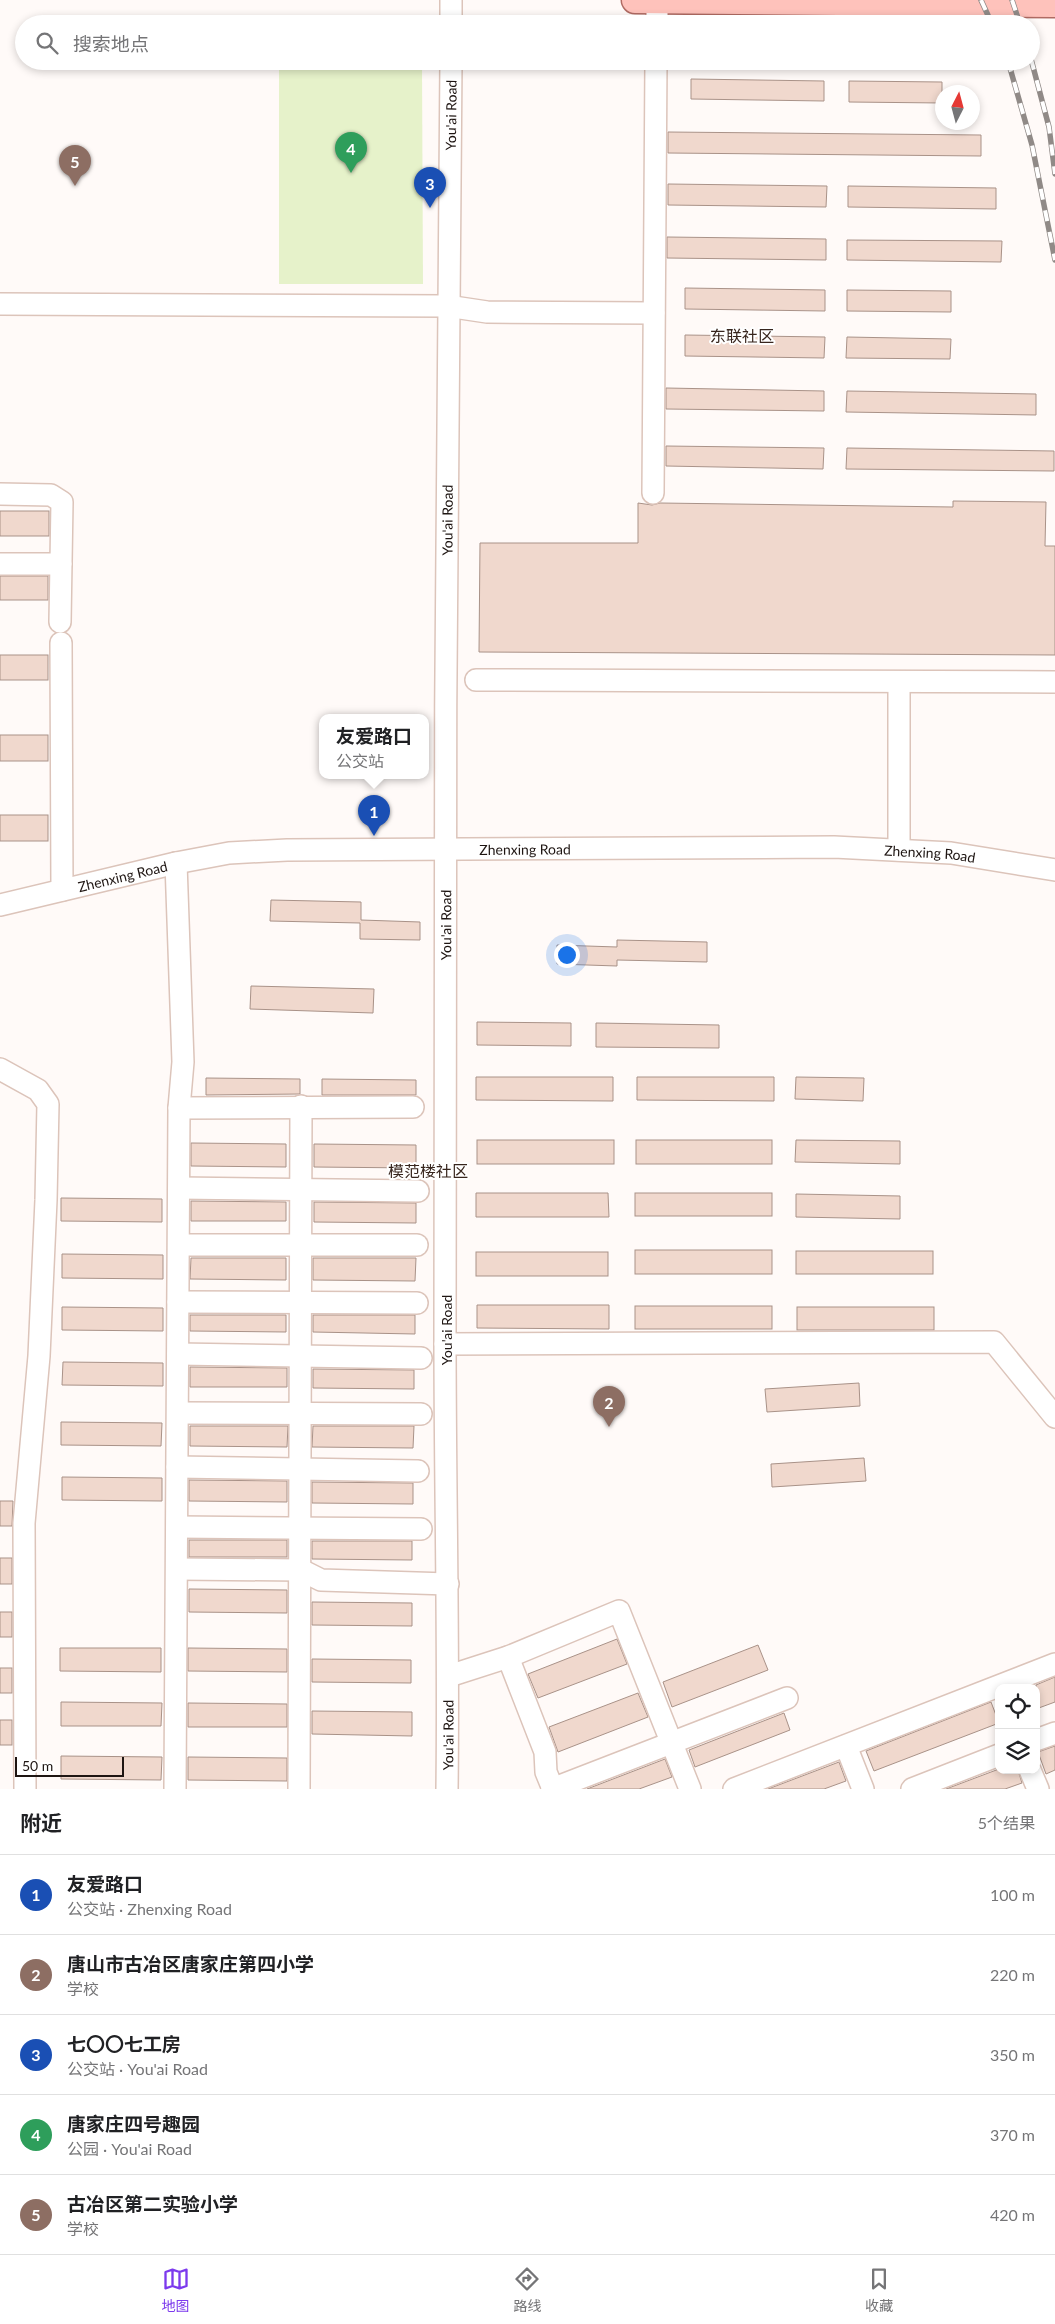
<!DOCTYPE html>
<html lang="zh">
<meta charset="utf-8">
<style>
:root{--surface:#fff;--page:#f6f6f6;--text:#202124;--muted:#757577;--line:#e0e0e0;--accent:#7c3aed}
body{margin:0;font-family:Lato,"Noto Sans SC",sans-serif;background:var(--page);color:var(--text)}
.controls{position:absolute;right:15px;bottom:15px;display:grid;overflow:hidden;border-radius:10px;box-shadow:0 2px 8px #0003}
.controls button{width:45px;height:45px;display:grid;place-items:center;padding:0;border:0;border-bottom:1px solid var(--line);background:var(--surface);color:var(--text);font:25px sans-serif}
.compass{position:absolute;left:935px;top:85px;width:45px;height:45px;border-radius:50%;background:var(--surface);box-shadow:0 2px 8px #0003;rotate:6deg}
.scale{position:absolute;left:15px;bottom:12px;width:109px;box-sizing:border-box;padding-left:5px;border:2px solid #1e1512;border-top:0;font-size:14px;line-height:18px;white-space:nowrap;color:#1e1512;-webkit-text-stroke:4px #fff;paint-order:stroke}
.you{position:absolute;left:566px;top:954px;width:18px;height:18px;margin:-12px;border:4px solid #fff;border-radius:50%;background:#1a73e8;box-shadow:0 0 0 8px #1a73e833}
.badge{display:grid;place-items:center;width:32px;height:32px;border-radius:50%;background:var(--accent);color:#fff;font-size:16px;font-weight:700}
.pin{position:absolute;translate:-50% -41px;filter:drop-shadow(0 1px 2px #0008)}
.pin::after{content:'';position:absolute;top:26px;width:18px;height:15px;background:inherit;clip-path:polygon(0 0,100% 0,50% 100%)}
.popup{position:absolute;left:319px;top:714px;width:110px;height:65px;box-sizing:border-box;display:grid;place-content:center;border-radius:10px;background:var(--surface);filter:drop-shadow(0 1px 4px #0005);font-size:16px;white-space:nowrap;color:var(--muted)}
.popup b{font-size:19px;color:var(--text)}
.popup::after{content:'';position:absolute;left:50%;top:100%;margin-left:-10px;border:10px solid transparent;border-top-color:var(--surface)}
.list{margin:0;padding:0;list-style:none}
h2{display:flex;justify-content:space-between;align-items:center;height:65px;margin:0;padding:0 20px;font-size:21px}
h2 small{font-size:16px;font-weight:400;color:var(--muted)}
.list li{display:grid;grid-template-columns:32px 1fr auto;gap:15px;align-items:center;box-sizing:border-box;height:80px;padding:0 20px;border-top:1px solid var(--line)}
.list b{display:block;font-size:19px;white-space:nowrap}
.list p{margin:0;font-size:16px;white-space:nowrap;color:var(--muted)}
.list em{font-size:16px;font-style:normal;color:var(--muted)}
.icon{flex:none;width:28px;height:28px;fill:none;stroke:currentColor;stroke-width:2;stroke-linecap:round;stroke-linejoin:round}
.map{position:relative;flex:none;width:1055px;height:1789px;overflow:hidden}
.search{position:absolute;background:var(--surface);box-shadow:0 2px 8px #0003;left:15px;right:15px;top:15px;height:55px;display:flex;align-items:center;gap:12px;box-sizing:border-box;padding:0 18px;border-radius:28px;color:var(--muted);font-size:19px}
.sheet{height:465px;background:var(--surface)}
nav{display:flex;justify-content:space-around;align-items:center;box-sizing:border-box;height:70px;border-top:1px solid var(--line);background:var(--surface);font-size:14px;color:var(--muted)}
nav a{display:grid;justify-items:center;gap:2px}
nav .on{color:var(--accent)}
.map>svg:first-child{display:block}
.green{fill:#e6f2ca}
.building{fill:#f0d8cd;stroke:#a99288}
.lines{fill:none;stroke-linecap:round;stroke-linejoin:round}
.minor-casing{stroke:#dcc4ba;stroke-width:24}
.major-casing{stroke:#b06b63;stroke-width:29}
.minor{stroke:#fff;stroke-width:21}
.major{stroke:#fec2bb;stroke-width:26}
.rail-casing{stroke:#908a87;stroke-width:5.5}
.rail{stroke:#fff;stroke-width:4;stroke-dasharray:11;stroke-linecap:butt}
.labels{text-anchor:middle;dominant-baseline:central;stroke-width:4;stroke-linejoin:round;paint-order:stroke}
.street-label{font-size:14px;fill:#1e1512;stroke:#fff}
.quarter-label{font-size:16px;fill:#37251d;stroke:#fff}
</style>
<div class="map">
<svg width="1055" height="1789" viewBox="0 0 1055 1789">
<rect width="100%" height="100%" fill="#fffaf8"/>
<!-- green -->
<path class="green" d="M279,61H422L423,284H279Z"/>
<!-- building -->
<g class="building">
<path d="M691,79L824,81V101L691,99Z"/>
<path d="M849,81L942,82V103L849,102Z"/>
<path d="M668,132L981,135V156L668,153Z"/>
<path d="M668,184L827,186L826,207L668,205Z"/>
<path d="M848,186L996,188V209L848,207Z"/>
<path d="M667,237L826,239V260L667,258Z"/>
<path d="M847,240L1002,241L1001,262L847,260Z"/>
<path d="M685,288L825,290V311L685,309Z"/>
<path d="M847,290L951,291V312L847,311Z"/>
<path d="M685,335L825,337L824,358L685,356Z"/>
<path d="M847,337L951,339L950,359L846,358Z"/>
<path d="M666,388L824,391V411L666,409Z"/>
<path d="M847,391L1036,394V415L846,412Z"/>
<path d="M666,446L824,448L823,469L666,466Z"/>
<path d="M847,448L1054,451V471L846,469Z"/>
<path d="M953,501L1046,502L1045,546H1055V655L479,652L480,543H638V503L652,505L660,503L953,507Z"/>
<rect x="0" y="511" width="49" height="25"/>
<rect x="0" y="576" width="48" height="24"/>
<rect x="0" y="655" width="48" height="25"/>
<rect x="0" y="735" width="48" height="26"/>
<rect x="0" y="815" width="48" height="26"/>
<path d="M271,900L361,902V920L420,922V940L360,939V923L270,921Z"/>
<path d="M617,940L707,942V962L617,960V966L557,964V945L617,947Z"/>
<path d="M251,986L374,989L373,1013L250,1009Z"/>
<path d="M477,1022L571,1023V1046L477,1045Z"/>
<path d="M596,1023L719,1025V1048L596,1047Z"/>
<path d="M476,1077H613V1101L476,1100Z"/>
<path d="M637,1077H774V1101L637,1100Z"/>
<path d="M796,1077L864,1078L863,1101L795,1099Z"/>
<path d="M206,1078L300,1079V1094L206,1095Z"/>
<path d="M322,1079L416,1080V1095H322Z"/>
<rect x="477" y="1140" width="137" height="24"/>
<rect x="636" y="1140" width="136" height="24"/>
<path d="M796,1140L900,1141V1164L795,1162Z"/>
<path d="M191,1143L286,1144V1167L191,1166Z"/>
<path d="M314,1144L416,1145V1168L314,1167Z"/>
<path d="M476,1193H608L609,1217H476Z"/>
<rect x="635" y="1193" width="137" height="23"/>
<path d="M796,1194L900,1196V1219L796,1217Z"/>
<path d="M61,1198L162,1199V1222L61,1221Z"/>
<path d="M191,1201L286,1202V1221H191Z"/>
<path d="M314,1202L416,1203V1223L314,1222Z"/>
<rect x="635" y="1250" width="137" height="24"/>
<rect x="796" y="1251" width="137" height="23"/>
<rect x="476" y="1252" width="132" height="24"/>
<path d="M62,1254L163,1255V1279L62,1278Z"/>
<path d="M191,1258H286V1280L190,1279Z"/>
<path d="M313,1258H416L415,1281L313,1280Z"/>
<path d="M477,1305H609V1329L477,1328Z"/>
<rect x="635" y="1306" width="137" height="23"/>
<path d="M62,1307L163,1308V1331L62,1330Z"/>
<rect x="797" y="1307" width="137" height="23"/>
<path d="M190,1315H286V1332L190,1331Z"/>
<path d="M313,1315H415V1334L313,1332Z"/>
<path d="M63,1362L163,1363V1386L62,1385Z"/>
<path d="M190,1367L287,1368V1387H190Z"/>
<path d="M313,1369L414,1370V1389L313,1388Z"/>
<path d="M859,1383L860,1406L767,1412L765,1389Z"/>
<path d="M61,1422L162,1423L161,1446L61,1445Z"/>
<path d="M190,1426H288L287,1447L190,1446Z"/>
<path d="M313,1426H414L413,1448L312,1447Z"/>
<path d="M864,1458L866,1481L772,1487L771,1464Z"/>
<path d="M62,1477L162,1478V1501L62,1500Z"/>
<path d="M189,1480L287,1481V1502L189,1501Z"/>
<path d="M312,1482L413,1483V1504L312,1503Z"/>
<path d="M0,1501H13L12,1526H0Z"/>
<rect x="189" y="1540" width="98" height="17"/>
<path d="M312,1541H412V1560L312,1559Z"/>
<rect x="0" y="1558" width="12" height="26"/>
<path d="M189,1589L287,1590V1613L189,1612Z"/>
<path d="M312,1602L412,1603V1626L312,1625Z"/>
<rect x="0" y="1612" width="12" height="25"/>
<path d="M617,1639L627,1664L538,1698L528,1674Z"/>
<path d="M758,1645L768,1670L672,1707L663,1682Z"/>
<path d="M60,1648H161V1672L60,1671Z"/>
<path d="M188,1648L287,1649V1672L188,1671Z"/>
<path d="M312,1659L411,1660V1683L312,1682Z"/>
<rect x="0" y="1668" width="12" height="25"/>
<path d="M1055,1677V1702L1036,1709V1685Z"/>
<path d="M638,1693L648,1717L558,1752L549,1727Z"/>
<path d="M61,1702L162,1703L161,1726H61Z"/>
<path d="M991,1702L999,1723L874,1771L866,1751Z"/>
<path d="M188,1703L287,1704V1727H188Z"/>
<path d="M312,1711L412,1712V1736L312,1734Z"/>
<path d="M784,1713L790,1730L695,1767L689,1750Z"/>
<rect x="0" y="1720" width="12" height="25"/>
<path d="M1055,1746V1770L1046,1774L1038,1752Z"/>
<path d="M61,1756L162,1757L161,1780L61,1779Z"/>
<path d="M188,1757L287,1758V1781L188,1780Z"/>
<path d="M665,1759L672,1777L639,1789H587Z"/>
<path d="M839,1762L846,1781L824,1789H768Z"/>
<path d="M999,1769V1770H1018L1022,1783L1005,1789H946Z"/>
</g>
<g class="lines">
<!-- minor casing -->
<g class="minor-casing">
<g id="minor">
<path d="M451,24V0"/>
<path d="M657,24V0"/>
<path d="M0,304L447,306L487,312L654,313"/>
<path d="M653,493L656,61"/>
<path d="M0,494L51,495L62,502L60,622"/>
<path d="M0,564H61"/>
<path d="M61,643L62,890"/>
<path d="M476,680L1055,682"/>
<path d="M899,682V850"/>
<path id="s1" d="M0,905L176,863L229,853L287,850L834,847L951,853L1055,870"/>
<path d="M0,1069L38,1090L48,1104L46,1200L39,1356L24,1523L25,1789"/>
<path d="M179,1108L413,1107"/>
<path d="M179,1188L418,1191"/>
<path d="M179,1245H417"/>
<path d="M178,1302L417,1303"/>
<path d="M445,1344L994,1342L1055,1417"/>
<path d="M178,1354L421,1358"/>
<path d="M178,1413L421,1414"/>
<path d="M177,1467L418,1471"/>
<path d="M177,1527L421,1529"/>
<path d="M177,1569L301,1570L321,1580L448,1584"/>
<path d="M508,1657L545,1752L546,1772L553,1789"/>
<path d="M449,1676L508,1657L619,1611L690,1789"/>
<path d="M1036,1740L1055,1733"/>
<path d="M846,1746L863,1789"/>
<path d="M1030,1770L1038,1789"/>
<path d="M175,1789L179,1108L183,1062L176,863"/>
<path d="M299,1789L301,1106"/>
<path id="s2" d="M447,1789C449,1638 445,1488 445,1338C445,912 445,487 451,61"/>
<path d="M552,1789L787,1698"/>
<path d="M734,1789L1055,1664"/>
<path d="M912,1789L999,1755"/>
</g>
</g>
<!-- major casing -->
<g class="major-casing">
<path id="major" d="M635,0L1055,4"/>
</g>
<!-- minor -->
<use href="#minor" class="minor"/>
<!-- major -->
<use href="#major" class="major"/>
<!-- rail casing -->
<g class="rail-casing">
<g id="rail">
<path d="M981,0L992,24"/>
<path d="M1012,0L1020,24"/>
<path d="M1031,59L1049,127L1055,174"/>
<path d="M1008,61L1032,145L1055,260"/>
</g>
</g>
<!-- rail -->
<use href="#rail" class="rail"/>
</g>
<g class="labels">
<!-- street labels -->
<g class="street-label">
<text stroke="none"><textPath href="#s2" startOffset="1674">You'ai Road</textPath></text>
<text stroke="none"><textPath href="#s2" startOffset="1269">You'ai Road</textPath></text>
<text stroke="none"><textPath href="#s1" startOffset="531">Zhenxing Road</textPath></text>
<text stroke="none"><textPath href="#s1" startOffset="936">Zhenxing Road</textPath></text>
<text stroke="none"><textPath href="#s1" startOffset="126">Zhenxing Road</textPath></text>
<text stroke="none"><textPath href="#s2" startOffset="864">You'ai Road</textPath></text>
<text transform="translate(446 1330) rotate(-90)">You'ai Road</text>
<text stroke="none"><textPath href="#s2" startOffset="54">You'ai Road</textPath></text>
</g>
<!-- quarter labels -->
<g class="quarter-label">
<text x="742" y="335">东联社区</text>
<text x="428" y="1170">模范楼社区</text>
</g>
</g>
</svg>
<div class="controls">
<button><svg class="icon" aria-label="locate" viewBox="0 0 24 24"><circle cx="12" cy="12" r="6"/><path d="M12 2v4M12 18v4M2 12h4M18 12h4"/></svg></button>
<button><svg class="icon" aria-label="layers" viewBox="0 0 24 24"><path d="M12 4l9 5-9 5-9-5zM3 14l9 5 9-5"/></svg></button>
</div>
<svg class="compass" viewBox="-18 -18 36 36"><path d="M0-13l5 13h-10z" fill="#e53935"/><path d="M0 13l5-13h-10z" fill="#757577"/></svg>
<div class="scale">50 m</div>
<div class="you"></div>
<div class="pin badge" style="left:374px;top:836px;background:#1a4fb4">1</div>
<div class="popup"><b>友爱路口</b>公交站</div>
<div class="pin badge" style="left:609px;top:1427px;background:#8d6e63">2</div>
<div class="pin badge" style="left:430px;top:208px;background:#1a4fb4">3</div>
<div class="pin badge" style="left:351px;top:173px;background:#2e9e5b">4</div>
<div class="pin badge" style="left:75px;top:186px;background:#8d6e63">5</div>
<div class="search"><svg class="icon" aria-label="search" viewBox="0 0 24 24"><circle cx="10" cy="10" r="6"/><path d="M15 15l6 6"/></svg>搜索地点</div>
</div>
<section class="sheet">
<h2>附近<small>5个结果</small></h2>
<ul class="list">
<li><span class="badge" style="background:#1a4fb4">1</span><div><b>友爱路口</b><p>公交站 · Zhenxing Road</p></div><em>100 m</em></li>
<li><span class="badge" style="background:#8d6e63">2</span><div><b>唐山市古冶区唐家庄第四小学</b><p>学校</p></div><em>220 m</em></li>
<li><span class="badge" style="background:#1a4fb4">3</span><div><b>七〇〇七工房</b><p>公交站 · You'ai Road</p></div><em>350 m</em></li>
<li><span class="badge" style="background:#2e9e5b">4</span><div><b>唐家庄四号趣园</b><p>公园 · You'ai Road</p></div><em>370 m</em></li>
<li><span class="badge" style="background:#8d6e63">5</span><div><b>古冶区第二实验小学</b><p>学校</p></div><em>420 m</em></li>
</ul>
</section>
<nav>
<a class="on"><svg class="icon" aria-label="map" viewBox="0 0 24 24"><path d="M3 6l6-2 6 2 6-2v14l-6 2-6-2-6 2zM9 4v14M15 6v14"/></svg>地图</a>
<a><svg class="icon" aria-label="directions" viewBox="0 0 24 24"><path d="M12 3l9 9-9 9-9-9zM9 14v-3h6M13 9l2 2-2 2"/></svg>路线</a>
<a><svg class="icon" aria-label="saved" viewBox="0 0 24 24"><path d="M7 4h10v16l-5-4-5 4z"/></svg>收藏</a>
</nav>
